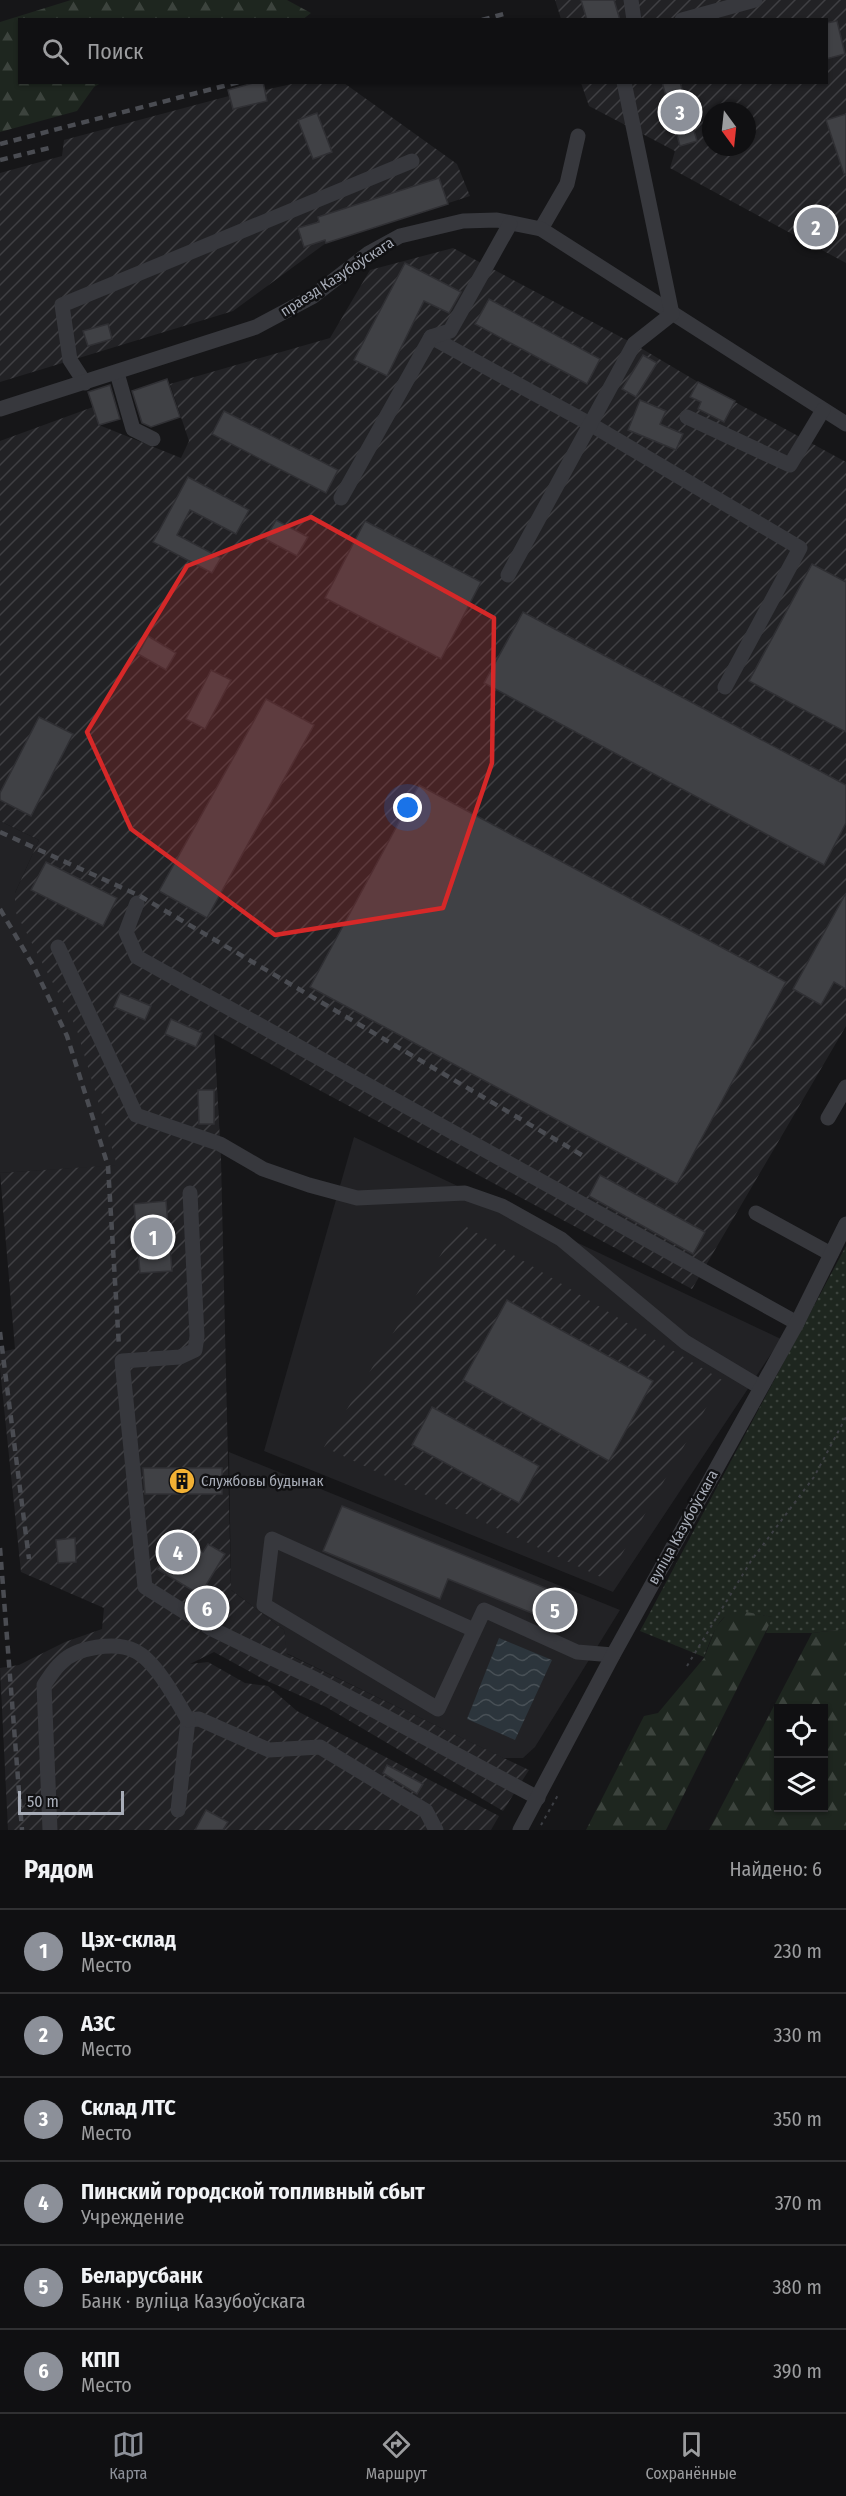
<!DOCTYPE html>
<html lang="ru">
<meta charset="utf-8">
<style>
:root{--surface:#101012;--page:#19191b;--text:#f1f3f6;--muted:#9c9d9f;--line:#303032;--accent:#8c9099}
body{margin:0;font-family:"Fira Sans Condensed",sans-serif;background:var(--page);color:var(--text)}
.controls{position:absolute;right:18px;bottom:18px;display:grid;overflow:hidden;border-radius:0px;box-shadow:0 2px 4px #0004}
.controls button{width:54px;height:54px;display:grid;place-items:center;padding:0;border:0;border-bottom:2px solid var(--line);background:var(--surface);color:var(--text);font:30px sans-serif}
.compass{position:absolute;left:702px;top:102px;width:54px;height:54px;border-radius:50%;background:var(--surface);box-shadow:0 2px 4px #0004;rotate:165deg}
.scale{position:absolute;left:18px;bottom:15px;width:106px;box-sizing:border-box;padding-left:6px;border:3px solid #a8adb8;border-top:0;font-size:16px;line-height:21px;white-space:nowrap;color:#a8adb8;-webkit-text-stroke:4px #111113;paint-order:stroke}
.you{position:absolute;left:408px;top:808px;width:21px;height:21px;margin:-15px;border:4px solid #fff;border-radius:50%;background:#1a73e8;box-shadow:0 0 0 9px #1a73e833}
.badge{display:grid;place-items:center;width:39px;height:39px;border-radius:50%;background:var(--accent);color:#fff;font-size:20px;font-weight:700}
.pin{position:absolute;translate:-50% -50%;border:3px solid #fff;box-shadow:0 2px 6px #0006}
.list{margin:0;padding:0;list-style:none}
h2{display:flex;justify-content:space-between;align-items:center;height:78px;margin:0;padding:0 24px;font-size:26px}
h2 small{font-size:20px;font-weight:400;color:var(--muted)}
.list li{display:grid;grid-template-columns:39px 1fr auto;gap:18px;align-items:center;box-sizing:border-box;height:84px;padding:0 24px;border-top:2px solid var(--line)}
.list b{display:block;font-size:22px;white-space:nowrap}
.list p{margin:0;font-size:20px;white-space:nowrap;color:var(--muted)}
.list em{font-size:20px;font-style:normal;color:var(--muted)}
.icon{flex:none;width:33px;height:33px;fill:none;stroke:currentColor;stroke-width:2;stroke-linecap:round;stroke-linejoin:round}
.map{position:relative;flex:none;width:846px;height:1830px;overflow:hidden}
.search{position:absolute;background:var(--surface);box-shadow:0 2px 4px #0004;left:18px;right:18px;top:18px;height:66px;display:flex;align-items:center;gap:15px;box-sizing:border-box;padding:0 21px;border-radius:0px;color:var(--muted);font-size:22px}
.sheet{height:582px;background:var(--surface)}
nav{display:flex;justify-content:space-around;align-items:center;box-sizing:border-box;height:84px;border-top:2px solid var(--line);background:var(--surface);font-size:16px;color:var(--muted)}
nav a{display:grid;justify-items:center;gap:3px}
nav .on{color:var(--accent)}
.map>svg:first-child{display:block}
.built{fill:#222225}
.industrial{fill:url(#industrial-furrows);fill-rule:evenodd}
.grass{fill:url(#grass-dots)}
.forest{fill:url(#forest-firs);fill-rule:evenodd}
.water{fill:url(#water-waves)}
.building{fill:#404145;stroke:#303034;stroke-width:1.5}
.lines{fill:none;stroke-linecap:round;stroke-linejoin:round}
.path{stroke:#3d3f44;stroke-width:2;stroke-dasharray:3 4.5;stroke-linecap:butt}
.minor{stroke:#37383d;stroke-width:15}
.rail{stroke:#4a4c52;stroke-width:4.5;stroke-dasharray:8 6;stroke-linecap:butt}
.marked{fill:#d62828;fill-opacity:0.2;stroke:#d62828;stroke-width:4.5;stroke-linejoin:round}
.labels{text-anchor:middle;dominant-baseline:central;stroke-width:5;stroke-linejoin:round;paint-order:stroke}
.street-label{font-size:15px;fill:#a8adb8;stroke:#111113}
.poi-label{font-size:15px;fill:#a8adb8;stroke:#111113;text-anchor:start}
</style>
<div class="map">
<svg width="846" height="1830" viewBox="0 0 846 1830">
<defs>
<pattern id="industrial-furrows" width="10" height="10" patternUnits="userSpaceOnUse" patternTransform="scale(1.5)"><rect width="10" height="10" fill="#222225"/><path d="M-1 1l2-2M0 10L10 0M9 11l2-2" fill="none" stroke="#3f3f43"/></pattern>
<pattern id="grass-dots" width="8" height="8" patternUnits="userSpaceOnUse" patternTransform="scale(1.5)"><rect width="8" height="8" fill="#1e261f"/><path d="M2 2h.1M6 6h.1" fill="none" stroke="#3c433d" stroke-width="1.8" stroke-linecap="round"/></pattern>
<pattern id="forest-firs" width="22" height="20" patternUnits="userSpaceOnUse" patternTransform="scale(1.5)"><rect width="22" height="20" fill="#1e261f"/><path d="M5 1l3.5 6h-7zM16 11l3.5 6h-7z" fill="#3c433d"/></pattern>
<pattern id="water-waves" width="16" height="10" patternUnits="userSpaceOnUse" patternTransform="scale(1.5)"><rect width="16" height="10" fill="#2c353c"/><path d="M0 5q4-4 8 0t8 0" fill="none" stroke="#485056"/></pattern>
</defs>
<rect width="100%" height="100%" fill="#161618"/>
<!-- built -->
<g class="built">
<path d="M0,821L39,840L15,893L214,1033L221,1159L0,1173Z"/>
<path d="M354,1137L781,1339L613,1592L264,1451Z"/>
<path d="M229,1452L620,1610L535,1747L523,1758H503L286,1653L284,1630L231,1590Z"/>
</g>
<!-- industrial -->
<g class="industrial">
<path d="M555,0H846V263L670,168L675,151L589,106L581,83L826,82V20L561,19ZM711,111H747V147H711Z"/>
<path d="M257,83L265,90L296,83H344L457,164L470,196L326,243L233,311L0,382V173L62,156L64,140L229,96L228,90Z"/>
<path d="M453,248L634,344L698,382L846,462V1026L692,1289L214,1034L221,1159L231,1590L284,1630L287,1654L529,1770L503,1811L326,1707L265,1680L214,1652L190,1664L208,1662L245,1683L268,1686L297,1711L499,1816L491,1830H8L0,1668L19,1665L65,1642L102,1629L104,1608L21,1572L0,1369V1352L15,1349L0,1173L117,1165L76,1027L15,911V893L39,840L0,821V441L93,407L99,425L181,458L189,441L170,384L330,338L370,270Z"/>
<path d="M460,1223L722,1380L607,1580L324,1447Z"/>
</g>
<!-- grass -->
<path class="grass" d="M846,1246V1629L812,1633H766L772,1617C722,1607 722,1611 704,1657L640,1631Z"/>
<!-- forest -->
<g class="forest">
<path d="M71,0H287L311,13L302,20H20V82L101,83L94,87L77,111L0,132V22Z"/>
<path d="M741,1611L773,1617L666,1830H586L644,1716L658,1713L704,1658L716,1627L727,1614Z"/>
<path d="M846,1629V1830H709L812,1633ZM824,1708V1808H778V1708Z"/>
</g>
<!-- water -->
<path class="water" d="M499,1638L552,1660L515,1740L467,1719Z"/>
<!-- building -->
<g class="building">
<path d="M581,0H614L620,20H587Z"/>
<path d="M837,21L845,54L826,59V23Z"/>
<path d="M257,82H263L267,101L233,109L228,90Z"/>
<path d="M662,82H680L697,141L680,146Z"/>
<path d="M317,113L332,152L313,159L298,120Z"/>
<path d="M846,114V174H844L826,120Z"/>
<path d="M439,178L448,204L326,243L325,240L304,247L298,228L319,222L318,217Z"/>
<path d="M807,217L829,227L825,237L803,228Z"/>
<path d="M405,263L461,292L449,313L424,301L387,376L354,360Z"/>
<path d="M489,299L600,359L587,384L475,324Z"/>
<path d="M108,324L112,339L88,346L83,331Z"/>
<path d="M643,355L657,363L636,397L622,389Z"/>
<path d="M167,379L180,417L151,427L142,423L132,391Z"/>
<path d="M698,382L735,401L724,422L698,409L701,402L690,397Z"/>
<path d="M110,385L120,419L99,425L88,392Z"/>
<path d="M640,400L666,411L660,424L683,434L676,450L628,430Z"/>
<path d="M224,411L338,470L326,493L212,434Z"/>
<path d="M188,477L249,510L236,534L190,510L177,535L221,558L212,573L153,542Z"/>
<path d="M276,520L308,537L297,556L265,539Z"/>
<path d="M365,521L481,582L441,659L325,598Z"/>
<path d="M812,564L846,582V732L749,681Z"/>
<path d="M523,612L846,785V823L824,865L484,683Z"/>
<path d="M148,636L176,653L166,670L138,654Z"/>
<path d="M211,670L231,680L205,729L186,719Z"/>
<path d="M266,699L314,725L207,918L159,891Z"/>
<path d="M39,717L73,734L31,816L0,800V793Z"/>
<path d="M419,785L786,982L677,1184L310,987Z"/>
<path d="M46,862L117,898L103,926L31,890Z"/>
<path d="M846,893V989L834,982L821,1005L793,989Z"/>
<path d="M120,993L151,1006L145,1020L114,1007Z"/>
<path d="M171,1019L202,1033L196,1047L165,1034Z"/>
<path d="M198,1090H214V1124H199Z"/>
<path d="M600,1175L705,1232L693,1254L589,1196Z"/>
<path d="M166,1201L172,1271L140,1273L134,1204Z"/>
<path d="M507,1300L653,1381L609,1461L463,1380Z"/>
<path d="M432,1407L539,1466L519,1503L412,1445Z"/>
<path d="M143,1468H222V1494H145Z"/>
<path d="M342,1506L570,1598L559,1624L448,1579L440,1599L323,1551Z"/>
<path d="M178,1537L203,1552L208,1544L225,1554L200,1595L157,1569Z"/>
<path d="M75,1538L76,1562L58,1563L56,1540Z"/>
<path d="M200,1595L222,1608L215,1620L194,1606Z"/>
<path d="M387,1765L423,1784L417,1794L383,1773Z"/>
<path d="M206,1810L228,1822L223,1830H195Z"/>
</g>
<g class="lines">
<!-- path -->
<g class="path">
<path d="M687,1666L751,1561L814,1477L846,1417"/>
<path d="M541,1825L558,1795"/>
</g>
<!-- minor -->
<g class="minor">
<path d="M631,0L634,20"/>
<path d="M682,20L755,0"/>
<path d="M541,229L567,184L578,136"/>
<path d="M431,337L590,424L800,548L725,687"/>
<path d="M117,373L133,429L153,439"/>
<path d="M85,383L70,360L62,305L412,161"/>
<path d="M0,409L256,327L312,297L369,253L400,236L463,221L497,220L541,229L846,424"/>
<path d="M687,417L790,465L823,410"/>
<path d="M341,498L431,337L450,331L510,224"/>
<path d="M508,575L634,344L672,314L624,82"/>
<path d="M137,903L126,932L137,957L797,1323"/>
<path d="M58,947L136,1115L220,1144L263,1169L309,1185L357,1198L465,1193L502,1206L561,1239L685,1342L760,1387"/>
<path d="M828,1118L846,1087"/>
<path d="M190,1193L197,1336L195,1350L180,1357L122,1361L145,1587L210,1628L315,1679L538,1798"/>
<path d="M756,1213L831,1254"/>
<path d="M474,1630L272,1539L264,1605L438,1709L484,1610L577,1652L613,1655"/>
<path d="M178,1810L188,1720L199,1719L269,1750L320,1747L426,1811L436,1830"/>
<path d="M50,1830L44,1685C49,1678 54,1669 61,1663C76,1647 116,1641 135,1651C156,1661 177,1701 188,1720"/>
<path d="M520,1830L613,1655L797,1323L846,1224"/>
</g>
<!-- rail -->
<g class="rail">
<path d="M482,20L507,13"/>
<path d="M0,144L239,82"/>
<path d="M0,160L53,147"/>
<path d="M0,832L140,896L587,1158"/>
<path d="M0,909L34,967L67,1036L108,1166L119,1347"/>
<path d="M0,1332L29,1559"/>
<path d="M0,1548L22,1830"/>
</g>
</g>
<!-- marked area -->
<path class="marked" d="M311,517L494,618L492,763L443,908L275,935L131,829L87,732L187,566Z"/>
<!-- icons -->
<defs>
<g id="building-disc" transform="scale(1.35)"><circle r="9.5" fill="#f2b134" stroke="#111113"/><path d="M-4-6H4V6H1V3H-1V6H-4ZM-2.5-4.3h1.7v1.8h-1.7ZM.8-4.3h1.7v1.8H.8ZM-2.5-1h1.7V.8h-1.7ZM.8-1h1.7V.8H.8Z" fill="#111"/></g>
</defs>
<g fill-rule="evenodd">
<use href="#building-disc" x="182" y="1481"/>
</g>
<g class="labels">
<!-- street labels -->
<g class="street-label">
<text transform="translate(337 277) rotate(-33)">праезд Казубоўскага</text>
<text transform="translate(683 1527) rotate(-61)">вуліца Казубоўскага</text>
</g>
<!-- poi labels -->
<g class="poi-label">
<text x="201" y="1481">Службовы будынак</text>
</g>
</g>
</svg>
<div class="controls">
<button><svg class="icon" aria-label="locate" viewBox="0 0 24 24"><circle cx="12" cy="12" r="6"/><path d="M12 2v4M12 18v4M2 12h4M18 12h4"/></svg></button>
<button><svg class="icon" aria-label="layers" viewBox="0 0 24 24"><path d="M12 4l9 5-9 5-9-5zM3 14l9 5 9-5"/></svg></button>
</div>
<svg class="compass" viewBox="-18 -18 36 36"><path d="M0-13l5 13h-10z" fill="#e53935"/><path d="M0 13l5-13h-10z" fill="#9c9d9f"/></svg>
<div class="scale">50 m</div>
<div class="you"></div>
<div class="pin badge" style="left:153px;top:1237px">1</div>
<div class="pin badge" style="left:816px;top:227px">2</div>
<div class="pin badge" style="left:680px;top:112px">3</div>
<div class="pin badge" style="left:178px;top:1552px">4</div>
<div class="pin badge" style="left:555px;top:1610px">5</div>
<div class="pin badge" style="left:207px;top:1608px">6</div>
<div class="search"><svg class="icon" aria-label="search" viewBox="0 0 24 24"><circle cx="10" cy="10" r="6"/><path d="M15 15l6 6"/></svg>Поиск</div>
</div>
<section class="sheet">
<h2>Рядом<small>Найдено: 6</small></h2>
<ul class="list">
<li><span class="badge">1</span><div><b>Цэх-склад</b><p>Место</p></div><em>230 m</em></li>
<li><span class="badge">2</span><div><b>АЗС</b><p>Место</p></div><em>330 m</em></li>
<li><span class="badge">3</span><div><b>Склад ЛТС</b><p>Место</p></div><em>350 m</em></li>
<li><span class="badge">4</span><div><b>Пинский городской топливный сбыт</b><p>Учреждение</p></div><em>370 m</em></li>
<li><span class="badge">5</span><div><b>Беларусбанк</b><p>Банк · вуліца Казубоўскага</p></div><em>380 m</em></li>
<li><span class="badge">6</span><div><b>КПП</b><p>Место</p></div><em>390 m</em></li>
</ul>
</section>
<nav>
<a class="on"><svg class="icon" aria-label="map" viewBox="0 0 24 24"><path d="M3 6l6-2 6 2 6-2v14l-6 2-6-2-6 2zM9 4v14M15 6v14"/></svg>Карта</a>
<a><svg class="icon" aria-label="directions" viewBox="0 0 24 24"><path d="M12 3l9 9-9 9-9-9zM9 14v-3h6M13 9l2 2-2 2"/></svg>Маршрут</a>
<a><svg class="icon" aria-label="saved" viewBox="0 0 24 24"><path d="M7 4h10v16l-5-4-5 4z"/></svg>Сохранённые</a>
</nav>
